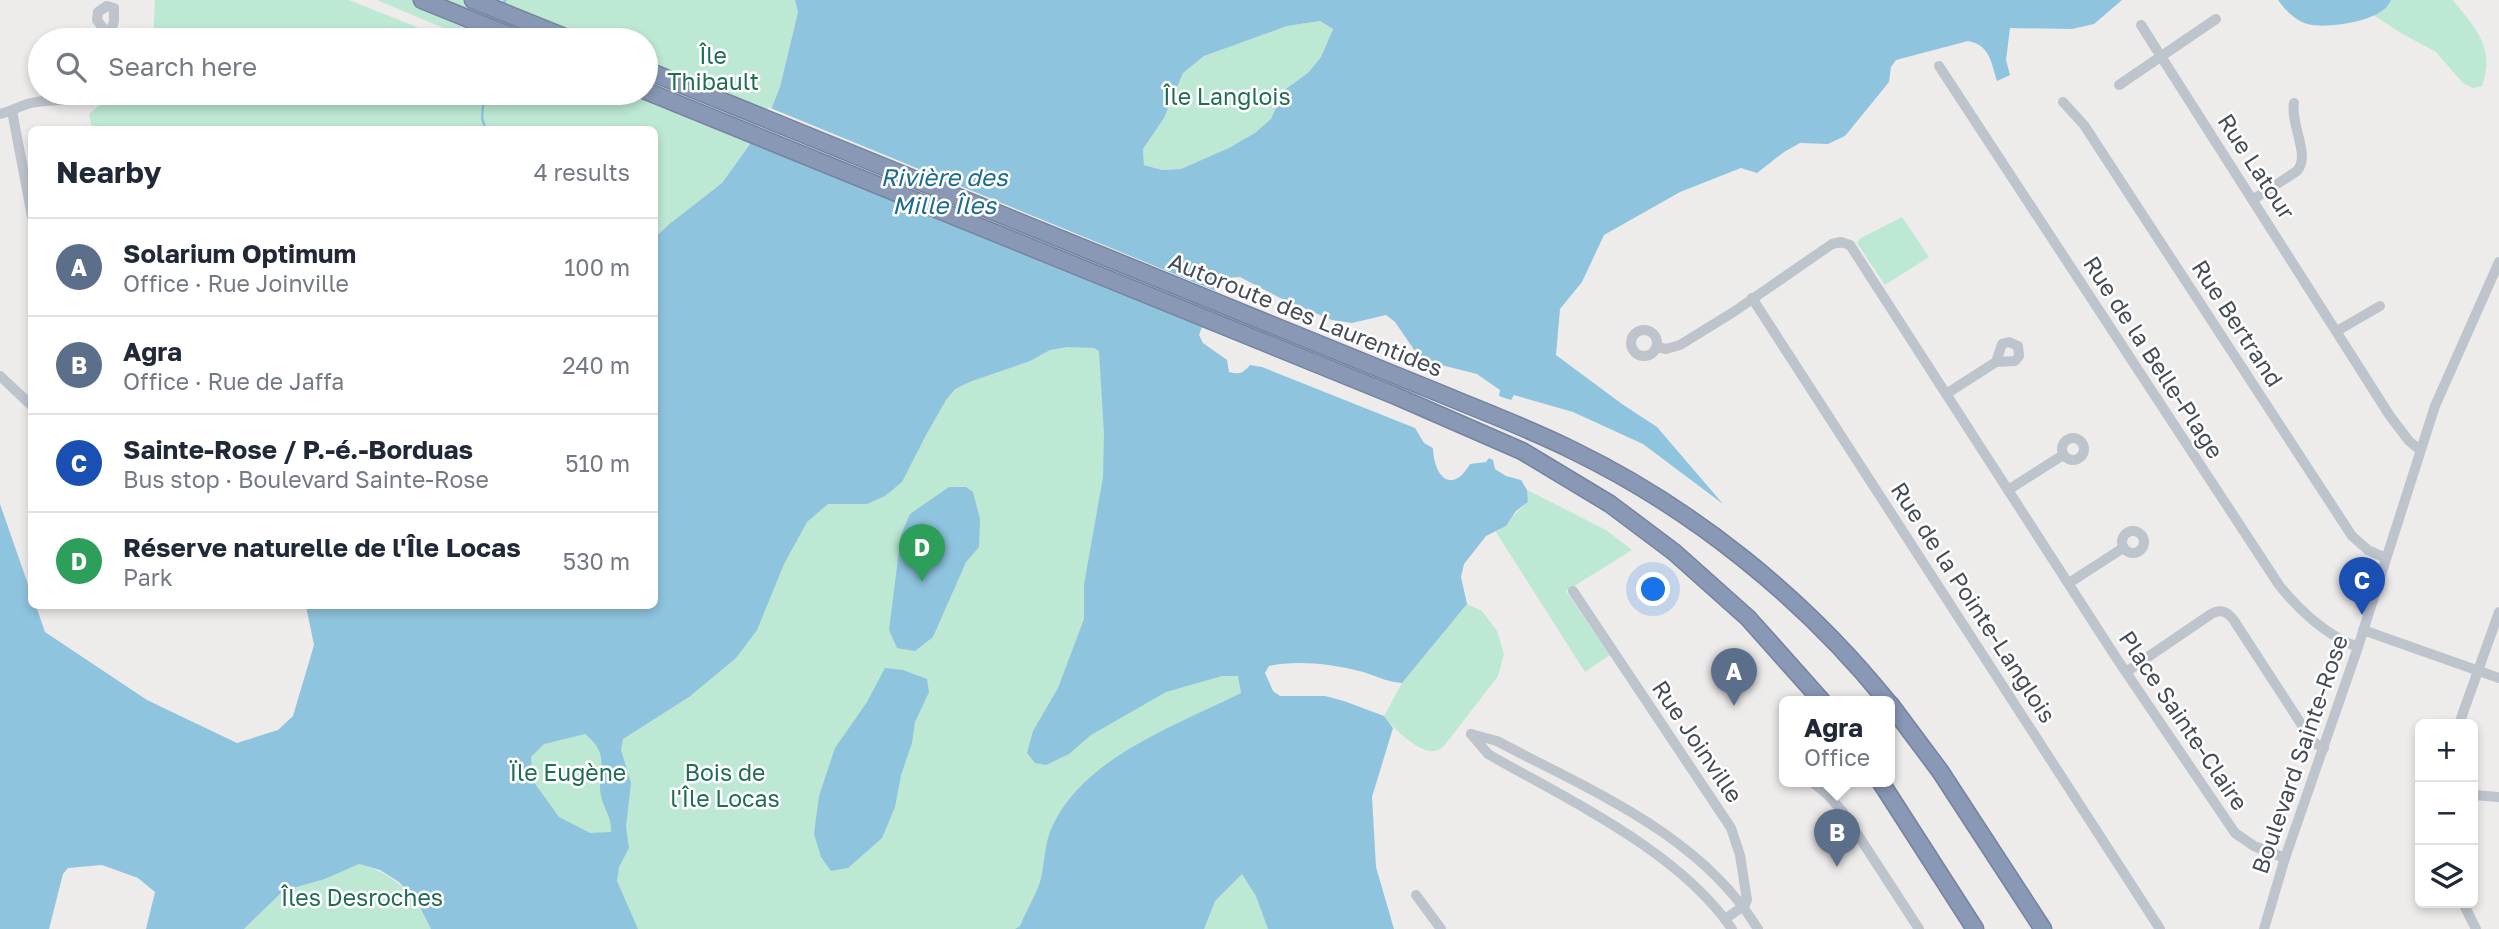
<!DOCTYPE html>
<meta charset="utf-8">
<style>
:root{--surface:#fff;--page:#f6f6f7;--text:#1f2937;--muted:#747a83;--line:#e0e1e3;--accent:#2e5cc5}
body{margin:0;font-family:"Golos Text",sans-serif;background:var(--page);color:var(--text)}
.controls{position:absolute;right:21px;bottom:21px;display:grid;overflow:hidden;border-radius:10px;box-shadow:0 4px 10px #0003}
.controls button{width:63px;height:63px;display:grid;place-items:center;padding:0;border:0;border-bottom:2px solid var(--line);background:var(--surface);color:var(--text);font:35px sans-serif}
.you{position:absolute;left:1654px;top:590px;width:24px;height:24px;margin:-18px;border:5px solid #fff;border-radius:50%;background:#1a73e8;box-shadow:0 0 0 10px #1a73e833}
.badge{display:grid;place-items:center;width:46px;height:46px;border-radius:50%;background:var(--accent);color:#fff;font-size:23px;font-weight:700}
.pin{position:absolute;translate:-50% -58px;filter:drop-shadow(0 2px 4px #0008)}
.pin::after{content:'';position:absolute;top:37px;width:24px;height:21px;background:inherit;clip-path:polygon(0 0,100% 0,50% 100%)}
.popup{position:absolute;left:1779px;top:696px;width:116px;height:91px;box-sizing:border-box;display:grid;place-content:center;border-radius:10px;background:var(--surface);filter:drop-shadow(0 2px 5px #0005);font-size:23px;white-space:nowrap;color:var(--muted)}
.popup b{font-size:26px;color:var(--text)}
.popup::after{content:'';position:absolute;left:50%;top:100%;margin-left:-14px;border:14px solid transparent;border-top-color:var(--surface)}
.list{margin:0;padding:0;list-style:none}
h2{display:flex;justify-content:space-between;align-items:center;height:91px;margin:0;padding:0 28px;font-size:30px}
h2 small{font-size:23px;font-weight:400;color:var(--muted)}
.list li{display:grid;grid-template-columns:46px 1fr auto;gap:21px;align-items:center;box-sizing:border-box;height:98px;padding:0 28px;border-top:2px solid var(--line)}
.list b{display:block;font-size:26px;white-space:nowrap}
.list p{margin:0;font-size:23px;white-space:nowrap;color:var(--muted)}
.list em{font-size:23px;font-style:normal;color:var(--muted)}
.icon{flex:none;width:38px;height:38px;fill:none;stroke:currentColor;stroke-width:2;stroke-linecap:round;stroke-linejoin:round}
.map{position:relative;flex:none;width:2499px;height:929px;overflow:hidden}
.search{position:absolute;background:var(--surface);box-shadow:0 4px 10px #0003;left:28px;top:28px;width:630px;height:77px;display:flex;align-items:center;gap:18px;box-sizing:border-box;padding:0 24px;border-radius:38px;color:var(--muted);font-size:26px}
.panel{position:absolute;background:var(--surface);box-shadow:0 4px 10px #0003;left:28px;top:126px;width:630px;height:483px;border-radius:10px}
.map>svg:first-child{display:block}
.green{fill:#bde8d3}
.water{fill:#8fc4df;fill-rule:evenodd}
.pier{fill:#eeebeb}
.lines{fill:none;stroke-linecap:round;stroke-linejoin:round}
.stream{stroke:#8fc4df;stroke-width:2.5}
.highway-casing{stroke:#7483a0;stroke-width:19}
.minor{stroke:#bec4cc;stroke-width:10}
.highway{stroke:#8898b5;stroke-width:16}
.labels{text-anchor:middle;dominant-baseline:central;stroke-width:5;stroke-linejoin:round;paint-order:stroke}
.park-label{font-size:23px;fill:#216d51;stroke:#fff}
.street-label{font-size:23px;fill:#464c56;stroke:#fff}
.water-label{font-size:24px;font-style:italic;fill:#1d6a92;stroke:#fff}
</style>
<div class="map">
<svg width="2499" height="929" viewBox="0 0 2499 929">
<rect width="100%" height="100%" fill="#eeebeb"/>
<!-- green -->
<g class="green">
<path d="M155,0H349L449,40H153Z"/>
<path d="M377,0H795L798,12L780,87L766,122L722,183L668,225L655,238L654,130H92L89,114L113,93H646V40H467V38Z"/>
<path d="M2391,0H2453C2475,28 2496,48 2482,86L2473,88L2463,83L2436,52L2401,33L2373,15L2389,5Z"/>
<path d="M1320,21L1333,29L1321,57L1308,74L1283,91L1271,119L1255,134L1229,149L1181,169L1162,170L1144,165L1143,149L1164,118L1183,73L1204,56L1287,26Z"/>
<path d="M1902,217L1929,257L1885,285L1857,243L1861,238Z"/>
<path d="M1058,269L1254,648L1265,721L1047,929H607L531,833L514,737L761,545Z"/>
<path d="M1527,490L1606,530L1632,550L1566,591L1610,655L1585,672L1496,532C1509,524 1516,511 1528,502Z"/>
<path d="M1467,604L1482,611L1497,631L1504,654L1498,676L1444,746C1442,748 1437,751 1434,751C1420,754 1392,727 1384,716L1402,683Z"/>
<path d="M1230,841L1326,929H1192Z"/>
<path d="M359,864C398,875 413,894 431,929H244L283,891L325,879Z"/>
</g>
<!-- water -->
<g class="water">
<path d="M795,0H2122L2094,24L2072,29L2010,28L2006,60L2010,75L1997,81C1991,62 1990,45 1968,41L1896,60L1891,67L1889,82L1845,136L1828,144L1800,143L1784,152L1757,173L1741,168L1680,192L1604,235L1582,282L1560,309L1556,355L1622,404L1657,427L1723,504L1643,444L1573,412L1514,395L1511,400L1499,396L1500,390L1477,374L1429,362L1415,351L1395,322L1386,315L1352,323L1332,320L1280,298L1240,277L1226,278L1217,286L1199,335L1203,343L1227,360L1229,372C1240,375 1243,373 1250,365L1262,367L1415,428L1424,443L1433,448C1434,477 1452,495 1470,464L1486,462L1489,458L1493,460L1495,469L1506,476L1521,480L1527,490L1528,502L1516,511L1506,526L1486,536L1464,564L1461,577L1467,604L1402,683C1382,681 1376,675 1359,671C1332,664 1296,660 1269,666L1265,673L1273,691L1280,696H1325L1344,701L1384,716L1393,728L1372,797L1376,867L1394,929H1268L1256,896L1242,874L1215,901L1204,929H1015L1020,926C1026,911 1035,897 1040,882C1045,864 1044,842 1053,825C1085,757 1177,725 1241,693L1238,676H1222L1166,692L1091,735L1069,754L1046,765L1035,763L1027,753L1033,731L1058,688L1084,619V585L1103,477L1104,434L1099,351L1094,348L1067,347L1050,350L1030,361L972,381L955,389L946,400L926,435L902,482L885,496L867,504H828L807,522L784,564L757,630L736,658L689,697L623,739L621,750L631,783L626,827L629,848L619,867L617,881L638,929H431L417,902L399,882L380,870L359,864L325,879L283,891L244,929H146L155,892L138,878L102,865L68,868L63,874L49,929H0V504L31,593L32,606H36L45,632L147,700L237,743L278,730L293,716L314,645L306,606H654L655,238L668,225L722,183L766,122L780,87L798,12ZM1320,21L1333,29L1321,57L1308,73L1283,91L1271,119L1255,133L1229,148L1181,169L1162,170L1144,165L1143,149L1164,118L1183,73L1204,56L1287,26ZM585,734C614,757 594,772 602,800C606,812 612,819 611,832L590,833L559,817L533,781L531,757L544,744Z"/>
<path d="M2278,0H2391C2384,21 2331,28 2312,25C2297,23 2286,11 2278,0Z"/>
<path d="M949,487H966L973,492L980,519L979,547L966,562L933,637L915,651L897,648L889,630L901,535L910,514Z"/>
<path d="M885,668L903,670L927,679L929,692L915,722L912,743L901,775L895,807L882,838L848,868L831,871L821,857L814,834L819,796L835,748L867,702Z"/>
</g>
<!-- pier -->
<path class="pier" d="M768,107L1218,292L1204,328L747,142L763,120Z"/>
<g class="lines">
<!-- stream -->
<g class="stream">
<path d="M503,7L505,0"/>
<path d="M484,93L482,118L486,130"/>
</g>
<!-- highway casing -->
<g class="highway-casing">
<g id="highway">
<path d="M422,0L521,40"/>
<path d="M473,0L572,40"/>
<path d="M646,70L1444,395C1487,413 1530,429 1572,450C1692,508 1803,597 1887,701"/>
<path d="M646,91L1396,396L1522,451L1610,504L1674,552L1748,618L1822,701"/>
<path d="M1890,704L1940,771L2043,929"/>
<path d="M1880,781L1975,929"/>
</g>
</g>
<!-- minor -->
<g class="minor">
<path d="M2141,25L2390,416L2409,441L2420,450"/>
<path d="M109,37L114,21V8L107,6L98,12L97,20L112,40"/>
<path d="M1939,66L2279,585C2299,610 2328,637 2358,647"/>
<path d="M2119,85L2216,19"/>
<path d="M2063,102L2084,125L2352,536L2368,550L2386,558"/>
<path d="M12,111L32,216"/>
<path d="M0,114C13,111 24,103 37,102C61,98 86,102 109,93"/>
<path d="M2254,199L2297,171C2311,155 2290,125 2294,103"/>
<path d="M1752,298L2160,929"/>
<circle cx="1644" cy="343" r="13"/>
<path d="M2337,331L2380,306"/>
<path d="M1657,347L1666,349L1680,345L1735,311L1832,244L1841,242L1850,245L2117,659L2235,833L2254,846L2285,858"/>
<path d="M0,376L32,406"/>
<path d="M1946,394L1996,362L2015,361L2019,356L2018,346L2009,342L2002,344L1996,362"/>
<circle cx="2073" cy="449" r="11"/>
<path d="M2008,490L2063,455"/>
<circle cx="2133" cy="542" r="11"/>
<path d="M2069,583L2123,548"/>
<path d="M1573,591L1731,828L1740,855L1747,900L1745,905L1725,919"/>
<path d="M2363,630L2499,678"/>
<path d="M2126,672L2211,614C2221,609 2226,611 2233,619L2309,736L2316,744L2324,748"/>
<path d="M2459,724L2499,612"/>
<path d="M1471,734L1497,741C1591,791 1700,834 1758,929"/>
<path d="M1471,734L1488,754C1568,800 1679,851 1732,929"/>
<path d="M1811,781L1827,794L1843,812L1919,929"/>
<path d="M2473,795L2499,797"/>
<path d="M1416,895L1441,929"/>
<path d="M2463,903L2476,929"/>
<path d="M2264,929L2285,858L2357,650L2435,406L2499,262"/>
</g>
<!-- highway -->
<use href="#highway" class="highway"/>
</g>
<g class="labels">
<!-- park labels -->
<g class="park-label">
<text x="713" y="55">Île<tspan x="713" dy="26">Thibault</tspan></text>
<text x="1227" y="96">Île Langlois</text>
<text x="568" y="772">Ïle Eugène</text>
<text x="725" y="772">Bois de<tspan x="725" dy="26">l'Île Locas</tspan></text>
<text x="362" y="897">Îles Desroches</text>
</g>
<!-- street labels -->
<g class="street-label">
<text transform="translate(2257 166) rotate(57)">Rue Latour</text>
<text transform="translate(1306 314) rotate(22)">Autoroute des Laurentides</text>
<text transform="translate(2238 323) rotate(57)">Rue Bertrand</text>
<text transform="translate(2154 357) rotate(57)">Rue de la Belle-Plage</text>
<text transform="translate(1974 602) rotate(57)">Rue de la Pointe-Langlois</text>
<text transform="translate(2184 720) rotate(56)">Place Sainte-Claire</text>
<text transform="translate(1698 741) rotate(56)">Rue Joinville</text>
<text transform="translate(2299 754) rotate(-71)">Boulevard Sainte-Rose</text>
</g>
<!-- water labels -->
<g class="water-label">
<text x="944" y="176">Rivière des<tspan x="944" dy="28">Mille Îles</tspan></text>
</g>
</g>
</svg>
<div class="controls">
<button>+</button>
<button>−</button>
<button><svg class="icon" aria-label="layers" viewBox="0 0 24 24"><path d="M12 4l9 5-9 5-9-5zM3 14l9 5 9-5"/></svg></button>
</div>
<div class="you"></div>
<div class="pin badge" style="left:1734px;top:706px;background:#5c6f8a">A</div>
<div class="pin badge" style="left:1837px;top:867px;background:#5c6f8a">B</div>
<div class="popup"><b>Agra</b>Office</div>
<div class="pin badge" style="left:2362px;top:615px;background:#1a4fb4">C</div>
<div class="pin badge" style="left:922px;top:582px;background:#2e9e5b">D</div>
<div class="search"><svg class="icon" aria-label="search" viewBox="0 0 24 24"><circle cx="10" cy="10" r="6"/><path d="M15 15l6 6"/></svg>Search here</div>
<section class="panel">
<h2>Nearby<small>4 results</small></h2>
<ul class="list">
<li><span class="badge" style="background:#5c6f8a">A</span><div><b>Solarium Optimum</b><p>Office · Rue Joinville</p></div><em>100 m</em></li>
<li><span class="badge" style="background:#5c6f8a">B</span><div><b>Agra</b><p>Office · Rue de Jaffa</p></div><em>240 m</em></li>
<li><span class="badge" style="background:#1a4fb4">C</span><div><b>Sainte-Rose / P.-é.-Borduas</b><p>Bus stop · Boulevard Sainte-Rose</p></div><em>510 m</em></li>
<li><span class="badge" style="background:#2e9e5b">D</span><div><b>Réserve naturelle de l'Île Locas</b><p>Park</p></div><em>530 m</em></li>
</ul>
</section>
</div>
